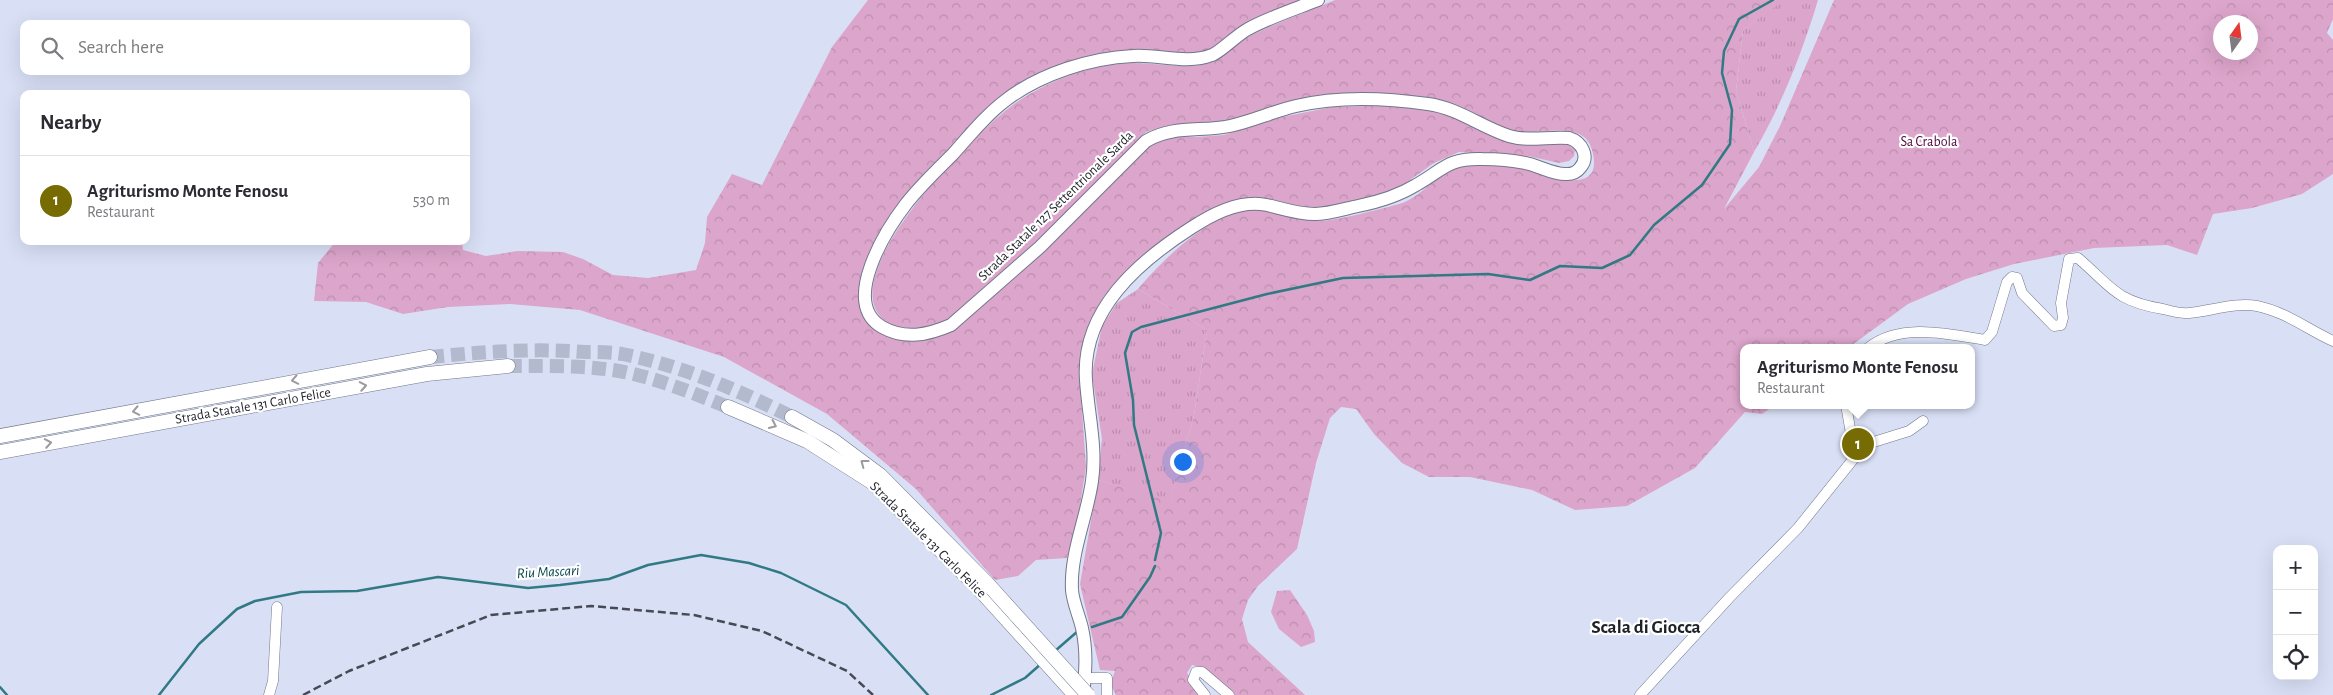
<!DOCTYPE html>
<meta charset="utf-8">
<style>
:root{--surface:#fff;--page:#f7f7f7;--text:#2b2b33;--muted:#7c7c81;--line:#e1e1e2;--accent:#776b03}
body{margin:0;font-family:"Alegreya Sans",sans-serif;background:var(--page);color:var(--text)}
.controls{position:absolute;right:15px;bottom:15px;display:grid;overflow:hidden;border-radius:10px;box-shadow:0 5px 20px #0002}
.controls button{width:45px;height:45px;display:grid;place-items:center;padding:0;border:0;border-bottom:1px solid var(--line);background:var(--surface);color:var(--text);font:25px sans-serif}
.compass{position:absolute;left:2213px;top:15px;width:45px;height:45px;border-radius:50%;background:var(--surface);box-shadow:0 5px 20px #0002;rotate:14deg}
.you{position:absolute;left:1182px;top:461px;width:18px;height:18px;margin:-12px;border:4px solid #fff;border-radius:50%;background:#1a73e8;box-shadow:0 0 0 8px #1a73e833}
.badge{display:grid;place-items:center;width:32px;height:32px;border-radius:50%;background:var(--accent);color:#fff;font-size:16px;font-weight:700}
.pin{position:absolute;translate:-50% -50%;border:2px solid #fff;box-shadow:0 1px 5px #0006}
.popup{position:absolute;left:1740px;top:344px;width:235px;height:65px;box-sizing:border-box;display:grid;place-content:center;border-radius:10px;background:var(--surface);filter:drop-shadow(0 1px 4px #0005);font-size:16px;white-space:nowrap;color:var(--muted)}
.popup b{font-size:19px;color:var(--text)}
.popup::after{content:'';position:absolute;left:50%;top:100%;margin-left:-10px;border:10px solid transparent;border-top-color:var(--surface)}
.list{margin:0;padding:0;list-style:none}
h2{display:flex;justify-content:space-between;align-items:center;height:65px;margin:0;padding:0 20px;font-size:21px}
h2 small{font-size:16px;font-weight:400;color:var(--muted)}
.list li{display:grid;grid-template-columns:32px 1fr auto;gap:15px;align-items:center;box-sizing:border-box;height:90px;padding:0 20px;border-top:1px solid var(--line)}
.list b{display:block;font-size:19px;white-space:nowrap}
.list p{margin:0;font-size:16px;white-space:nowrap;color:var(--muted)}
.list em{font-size:16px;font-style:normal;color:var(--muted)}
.icon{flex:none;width:28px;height:28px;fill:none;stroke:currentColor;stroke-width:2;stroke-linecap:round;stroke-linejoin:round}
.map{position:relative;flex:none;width:2333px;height:695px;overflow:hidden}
.search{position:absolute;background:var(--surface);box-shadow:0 5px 20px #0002;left:20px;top:20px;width:450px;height:55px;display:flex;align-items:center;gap:12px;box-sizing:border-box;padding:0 18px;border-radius:10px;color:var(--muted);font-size:19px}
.panel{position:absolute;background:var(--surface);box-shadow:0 5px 20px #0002;left:20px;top:90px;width:450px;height:155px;border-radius:10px}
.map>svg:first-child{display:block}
.grass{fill:url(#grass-tufts)}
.forest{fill:url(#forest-crowns);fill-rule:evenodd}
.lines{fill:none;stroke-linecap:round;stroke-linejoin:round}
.stream{stroke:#317a83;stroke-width:2.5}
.highway-tunnel{stroke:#b4bacd;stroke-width:14;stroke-dasharray:14 7;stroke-linecap:butt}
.minor-casing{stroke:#71778a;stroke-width:11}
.major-casing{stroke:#71778a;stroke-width:14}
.highway-casing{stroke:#71778a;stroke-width:15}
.minor{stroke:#fff;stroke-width:10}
.major{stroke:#fff;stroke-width:12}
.highway{stroke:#fff;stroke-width:14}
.rail{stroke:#474a55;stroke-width:2.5;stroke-dasharray:8 4;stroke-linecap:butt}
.highway-bridge-casing{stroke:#71778a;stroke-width:15;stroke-linecap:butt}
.highway-bridge{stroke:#fff;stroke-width:14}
.oneway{stroke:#9a9b9f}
.labels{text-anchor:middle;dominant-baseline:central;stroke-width:4.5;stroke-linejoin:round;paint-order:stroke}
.park-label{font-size:14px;fill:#4e073f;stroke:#fff}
.street-label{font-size:14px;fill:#1f2129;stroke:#fff}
.water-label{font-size:15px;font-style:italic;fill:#08474c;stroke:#fff}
.district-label{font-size:19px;font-weight:bold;fill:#1f2129;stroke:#fff}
</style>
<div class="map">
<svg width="2333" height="695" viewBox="0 0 2333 695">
<defs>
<pattern id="grass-tufts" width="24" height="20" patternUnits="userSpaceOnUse" patternTransform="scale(1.25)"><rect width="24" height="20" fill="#dca5cb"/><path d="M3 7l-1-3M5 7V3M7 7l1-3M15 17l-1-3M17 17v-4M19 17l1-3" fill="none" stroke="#bc8eae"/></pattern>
<pattern id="forest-crowns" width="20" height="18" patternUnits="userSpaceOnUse" patternTransform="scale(1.25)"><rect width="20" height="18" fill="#dca5cb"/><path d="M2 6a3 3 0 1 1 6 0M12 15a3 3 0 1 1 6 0" fill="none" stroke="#bc8eae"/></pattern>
</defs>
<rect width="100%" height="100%" fill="#d9e0f6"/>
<!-- grass -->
<g class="grass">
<path d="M1783,0H1818C1802,53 1782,104 1754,152L1736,91L1743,30Z"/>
<path d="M1138,289L1207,330L1194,415L1171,501L1098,480L1102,439L1092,374L1102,326L1117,303Z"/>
</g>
<!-- forest -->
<g class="forest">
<path d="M868,0H1307C1284,10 1258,18 1236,31C1223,38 1215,49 1201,54L1091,58L1065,63L1040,74L963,135L926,172L869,256L861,278L860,296L899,339L923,341L944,333L1154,142L1175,135L1196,137L1224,135L1282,117L1332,107L1403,105L1444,112L1520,144H1568L1575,150L1574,156L1569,161L1559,163L1528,156L1459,152L1434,163L1400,187L1374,198L1337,205L1309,209L1250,198L1225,205L1188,225L1145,253L1103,297L1090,325L1082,351L1081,397L1086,467L1079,512L1067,558L1036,560L1018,576L995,580L916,489L827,414L724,357L580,310L510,304L448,307L403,314L366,302L314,301L318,263L336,241H462L463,250L486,256L517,251L563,252L583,259L613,275L648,278L696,270L705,243L707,217L732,174L762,185L832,47Z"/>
<path d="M1335,0H1784L1743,30L1736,91L1754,152L1724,209L1759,167L1780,126L1834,0H2333V19L2327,33L2333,40V174L2302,194L2252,208L2213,214L2197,255L2167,245L2094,248L2014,264L1966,279L1908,304L1848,348H1744V405H1775L1762,414L1745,412L1695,468L1627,506L1575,510L1532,490L1470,477H1429L1402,463L1374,434L1356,409L1341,407L1330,418L1316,463L1297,549L1258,586L1248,600L1242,619L1248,642L1305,695H1235L1205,668L1192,665L1187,673L1202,695H1116L1110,684L1115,671L1100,670L1080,584L1098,480L1171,500L1194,415L1207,330L1138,289C1163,259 1214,209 1256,209C1277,209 1297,221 1318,221C1336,221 1380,209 1399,204C1425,197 1443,163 1473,162C1488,162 1508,165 1523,169C1544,174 1606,200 1592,150C1584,119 1541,135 1519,132C1486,127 1446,112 1414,103C1404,100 1392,95 1383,95C1366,96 1349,101 1333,103C1297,109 1261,115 1225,121C1198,125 1172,122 1146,132C1094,185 1043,238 986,285C974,295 959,314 947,321C941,324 934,325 928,327C913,332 897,331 884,320C830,275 980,127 1017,102C1052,79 1092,64 1134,63C1158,63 1182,69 1206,64C1223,60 1232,46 1246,38C1274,23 1306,13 1335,0ZM2220,22H2250V52H2220Z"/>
<path d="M1290,590L1307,615L1314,631L1315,642L1301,647L1279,629L1271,612L1277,591Z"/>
</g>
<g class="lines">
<!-- stream -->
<g class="stream">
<path d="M1155,560L1161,533L1134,425L1133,400L1125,353L1132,332L1141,327L1267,294L1343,278L1488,274L1530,280L1560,266L1602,268L1630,255L1654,225L1702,185L1730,144L1732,110L1722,73L1724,51L1739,19L1773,0"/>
<path d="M1092,627L1122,617L1150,577L1155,566"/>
<path d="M1055,651L1078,631"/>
<path d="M0,687L7,695"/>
<path d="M159,695L199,644L237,609L255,601L301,592L357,591L438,577L528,588L560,585L609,579L648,565L701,555L749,563L781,573L846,605L928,695"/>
<path d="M991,695L1025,678L1042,663"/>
</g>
<!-- highway-tunnel -->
<g class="highway-tunnel">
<path d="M430,357C482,352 532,348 585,352C597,352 610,352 622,354C683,366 738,390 792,417"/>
<path d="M508,366C544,366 583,365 619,371C657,378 693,393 728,407"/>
</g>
<!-- minor casing -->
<g class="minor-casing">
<g id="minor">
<path d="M1868,348C1900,322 1949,334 1985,340L1992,332L2007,282L2012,277L2017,278L2022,293L2054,326L2061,325L2063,318L2061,303L2069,259L2078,258C2112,287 2115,301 2163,309C2171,311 2181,314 2189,313C2211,311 2236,302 2257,306C2286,312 2307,329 2333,341"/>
<path d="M1846,405L1855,457L1864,445L1909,431L1923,421"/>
<path d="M1085,678H1107V695"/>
<path d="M269,695L273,681L277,607"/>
<path d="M1205,695L1193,680L1196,672H1202L1229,695"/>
<path d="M1640,695L1729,598L1798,528L1855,457"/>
</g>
</g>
<!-- major casing -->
<g class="major-casing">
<path id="major" d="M1083,695C1086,673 1087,650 1082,628C1079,615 1073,603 1072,590C1070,553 1087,517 1092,481C1097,447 1088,414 1086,380C1081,311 1138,262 1191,228C1212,214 1241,199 1267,205C1284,209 1298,214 1315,214C1328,214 1344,209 1358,206C1378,202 1398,196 1416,185C1443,170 1447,158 1482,159C1496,159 1511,160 1525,163C1538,165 1553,175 1567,174C1572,174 1577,172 1580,168C1590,157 1582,142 1569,138C1550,136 1528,142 1509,136C1481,127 1458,108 1428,104C1386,98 1338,96 1296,106C1274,111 1253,121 1230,126C1201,132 1173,125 1146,141L1040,247L951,325C928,335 905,340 882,327C840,303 886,230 906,204C920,186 937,170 953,154C970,135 986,115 1006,100C1040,74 1090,58 1133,56C1159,54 1186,65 1212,55C1219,53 1238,34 1248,29C1270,17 1295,9 1318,0"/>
</g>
<!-- highway casing -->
<g class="highway-casing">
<g id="highway">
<path d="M728,407L807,441L873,483L979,589L1075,695"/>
<path d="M792,417L833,440L880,475L986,582"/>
<path d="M0,436L430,357"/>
<path d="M0,452L427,374L508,366"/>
</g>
</g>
<!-- minor -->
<use href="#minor" class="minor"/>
<!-- major -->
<use href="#major" class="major"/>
<!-- highway -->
<use href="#highway" class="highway"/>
<!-- rail -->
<path class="rail" d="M303,695L349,671L491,615L591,606L694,615L762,631L847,671L873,695"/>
<!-- highway-bridge casing -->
<g class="highway-bridge-casing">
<path id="highway-bridge" d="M986,582L1088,695"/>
</g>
<!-- highway-bridge -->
<use href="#highway-bridge" class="highway-bridge"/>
</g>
<!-- one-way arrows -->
<defs><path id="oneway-chevron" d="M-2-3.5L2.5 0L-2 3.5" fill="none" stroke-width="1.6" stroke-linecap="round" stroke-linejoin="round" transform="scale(1.25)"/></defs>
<g class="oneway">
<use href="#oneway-chevron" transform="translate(295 380) rotate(169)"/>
<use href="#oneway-chevron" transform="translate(363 386) rotate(-10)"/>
<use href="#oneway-chevron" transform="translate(136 411) rotate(169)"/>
<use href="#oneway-chevron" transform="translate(773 425) rotate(25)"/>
<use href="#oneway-chevron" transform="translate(48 443) rotate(-10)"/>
<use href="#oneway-chevron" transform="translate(864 463) rotate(-143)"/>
</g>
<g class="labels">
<!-- park labels -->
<g class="park-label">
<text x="1929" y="142">Sa Crabola</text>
</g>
<!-- street labels -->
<g class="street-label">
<text transform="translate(1056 206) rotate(-44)">Strada Statale 127 Settentrionale Sarda</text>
<text transform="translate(253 406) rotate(-10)">Strada Statale 131 Carlo Felice</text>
<text transform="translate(928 540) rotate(45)">Strada Statale 131 Carlo Felice</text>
</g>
<!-- water labels -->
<g class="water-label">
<text transform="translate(548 572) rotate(-3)">Riu Mascari</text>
</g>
<!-- district labels -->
<g class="district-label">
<text x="1646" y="627">Scala di Giocca</text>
</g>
</g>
</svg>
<div class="controls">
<button>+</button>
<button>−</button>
<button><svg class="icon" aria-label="locate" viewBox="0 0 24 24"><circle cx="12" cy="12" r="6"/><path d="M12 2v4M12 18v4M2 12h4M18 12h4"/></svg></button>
</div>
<svg class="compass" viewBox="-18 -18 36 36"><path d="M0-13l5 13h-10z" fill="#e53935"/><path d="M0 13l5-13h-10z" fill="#7c7c81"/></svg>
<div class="you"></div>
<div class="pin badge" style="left:1858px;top:444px">1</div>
<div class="popup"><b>Agriturismo Monte Fenosu</b>Restaurant</div>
<div class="search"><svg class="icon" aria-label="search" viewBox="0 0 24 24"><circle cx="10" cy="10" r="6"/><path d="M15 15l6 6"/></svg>Search here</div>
<section class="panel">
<h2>Nearby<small></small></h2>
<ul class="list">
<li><span class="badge">1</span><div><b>Agriturismo Monte Fenosu</b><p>Restaurant</p></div><em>530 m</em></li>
</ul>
</section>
</div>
